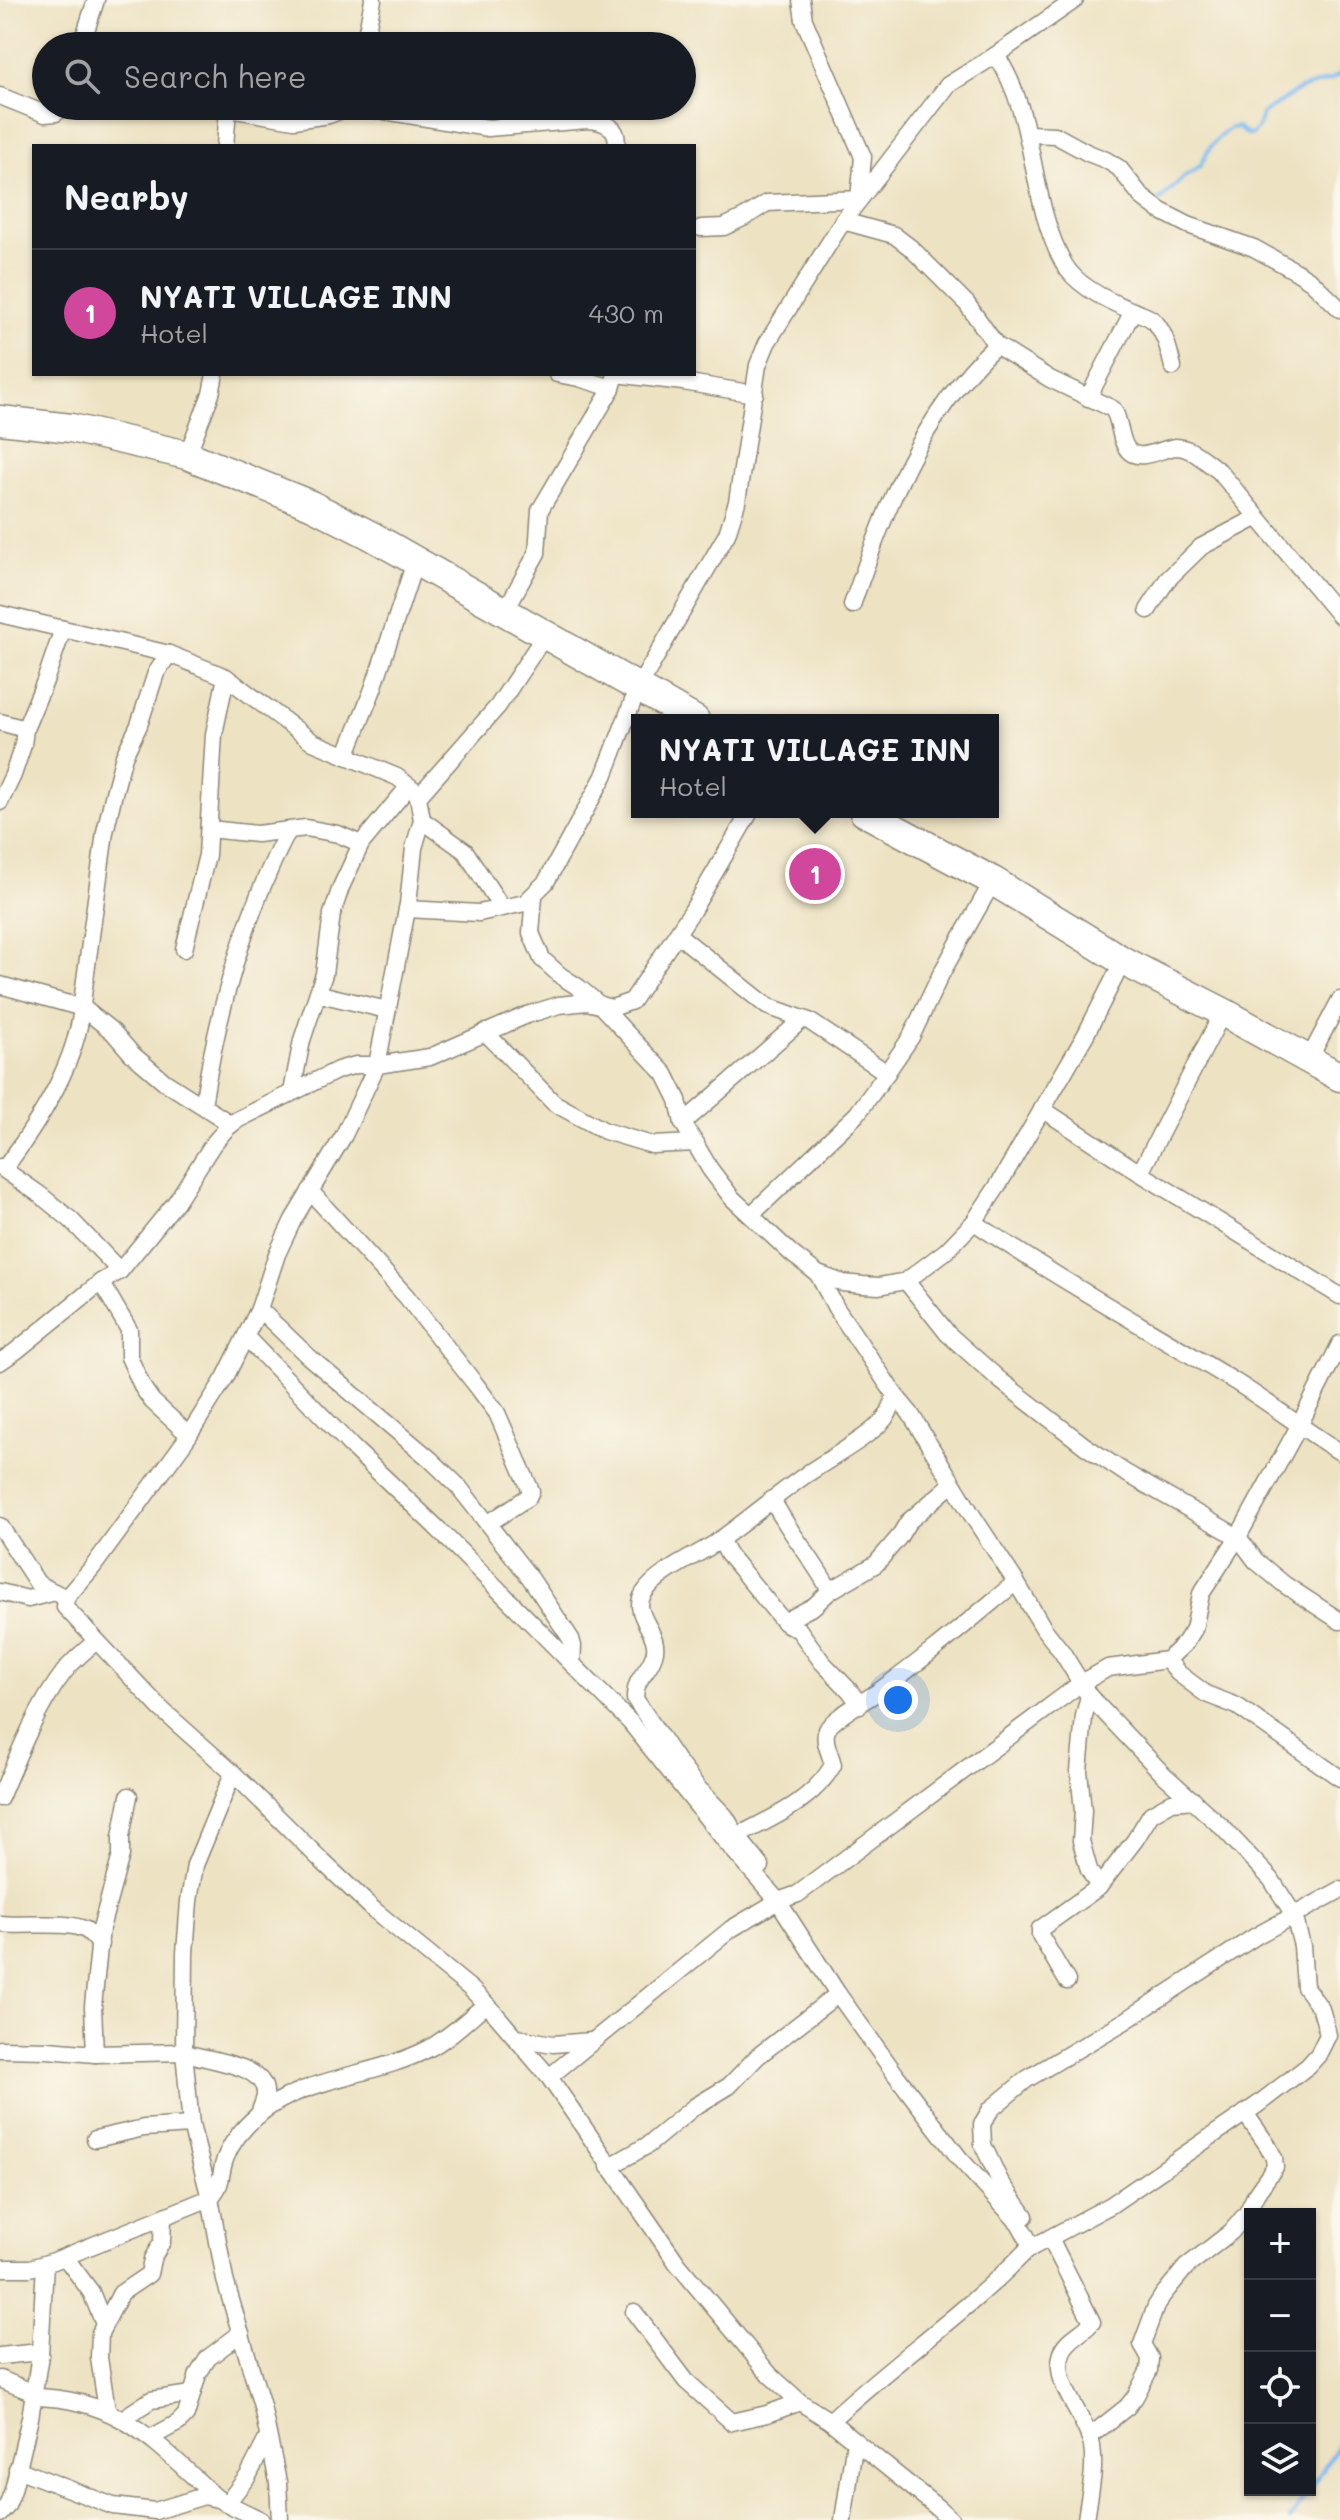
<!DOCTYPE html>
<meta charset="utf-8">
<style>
:root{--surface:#171b24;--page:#20242c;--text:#f1f3f6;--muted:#9ea1a6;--line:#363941;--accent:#d1495b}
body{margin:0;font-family:Mali,sans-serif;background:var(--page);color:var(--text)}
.controls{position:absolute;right:24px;bottom:24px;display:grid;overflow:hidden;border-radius:0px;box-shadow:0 2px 6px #0004}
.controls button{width:72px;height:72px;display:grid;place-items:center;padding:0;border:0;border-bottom:2px solid var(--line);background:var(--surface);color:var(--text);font:40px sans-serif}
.you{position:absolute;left:898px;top:1700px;width:28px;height:28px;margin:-20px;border:6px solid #fff;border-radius:50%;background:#1a73e8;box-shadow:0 0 0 12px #1a73e833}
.badge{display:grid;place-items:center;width:52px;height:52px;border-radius:50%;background:var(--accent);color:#fff;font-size:26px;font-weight:700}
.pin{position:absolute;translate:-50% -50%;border:4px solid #fff;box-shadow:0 2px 8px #0006}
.popup{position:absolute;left:631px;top:714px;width:368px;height:104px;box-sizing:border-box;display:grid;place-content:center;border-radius:0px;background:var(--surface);filter:drop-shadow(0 2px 6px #0005);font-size:26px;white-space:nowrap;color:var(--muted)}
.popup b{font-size:30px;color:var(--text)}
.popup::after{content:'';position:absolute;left:50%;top:100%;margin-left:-16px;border:16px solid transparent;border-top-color:var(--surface)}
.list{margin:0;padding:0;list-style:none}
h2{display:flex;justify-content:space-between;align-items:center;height:104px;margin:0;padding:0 32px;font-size:34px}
h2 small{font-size:26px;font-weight:400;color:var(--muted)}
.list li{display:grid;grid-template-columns:52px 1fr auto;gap:24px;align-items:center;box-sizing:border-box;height:128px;padding:0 32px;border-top:2px solid var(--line)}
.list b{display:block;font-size:30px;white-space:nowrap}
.list p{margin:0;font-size:26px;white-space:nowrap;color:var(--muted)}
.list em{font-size:26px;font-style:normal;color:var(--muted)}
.icon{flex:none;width:44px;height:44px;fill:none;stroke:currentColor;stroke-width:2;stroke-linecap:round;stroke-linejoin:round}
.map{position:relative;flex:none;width:1340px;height:2520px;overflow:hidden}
.search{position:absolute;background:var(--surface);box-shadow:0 2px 6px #0004;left:32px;top:32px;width:664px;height:88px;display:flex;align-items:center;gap:20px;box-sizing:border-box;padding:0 28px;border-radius:44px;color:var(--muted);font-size:30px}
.panel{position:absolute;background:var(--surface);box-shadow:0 2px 6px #0004;left:32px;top:144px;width:664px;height:232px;border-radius:0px}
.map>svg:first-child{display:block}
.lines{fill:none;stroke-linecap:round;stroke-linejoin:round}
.stream{stroke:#7ebbf1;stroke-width:4}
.street-casing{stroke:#8c8676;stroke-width:19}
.highway-casing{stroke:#8c8676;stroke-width:31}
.street{stroke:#fff;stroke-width:16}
.highway{stroke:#fff;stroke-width:28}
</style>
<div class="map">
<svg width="1340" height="2520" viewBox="0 0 1340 2520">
<rect width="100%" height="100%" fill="#fbf7ec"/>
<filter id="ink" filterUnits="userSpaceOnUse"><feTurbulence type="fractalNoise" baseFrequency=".0125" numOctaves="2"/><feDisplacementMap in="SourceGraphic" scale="16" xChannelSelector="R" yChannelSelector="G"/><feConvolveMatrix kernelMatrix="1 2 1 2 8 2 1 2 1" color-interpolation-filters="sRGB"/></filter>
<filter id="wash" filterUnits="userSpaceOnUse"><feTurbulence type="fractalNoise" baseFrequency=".006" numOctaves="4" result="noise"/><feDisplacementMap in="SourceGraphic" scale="32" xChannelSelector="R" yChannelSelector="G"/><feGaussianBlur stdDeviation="1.8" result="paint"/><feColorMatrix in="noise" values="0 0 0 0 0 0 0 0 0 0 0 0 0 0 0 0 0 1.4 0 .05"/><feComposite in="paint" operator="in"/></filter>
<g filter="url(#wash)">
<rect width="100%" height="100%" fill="#ede2c2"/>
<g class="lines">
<!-- stream -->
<g class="stream">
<path d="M1158,202L1184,177L1200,166L1210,147L1219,137L1230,128L1238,127L1244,133L1251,135L1258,127L1262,114L1300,89L1330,80L1340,74"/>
<path d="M1310,2489L1340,2443"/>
<path d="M1290,2520L1309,2490"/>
</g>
</g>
</g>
<g filter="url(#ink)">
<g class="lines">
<!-- street casing -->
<g class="street-casing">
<g id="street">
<path d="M81,46L96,0"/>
<path d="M364,46L373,0"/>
<path d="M996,55C1038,118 1028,199 1064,264C1077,287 1110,302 1133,311C1142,315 1148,315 1155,322C1166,335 1169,351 1173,367"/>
<path d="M0,96L45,114L56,113L63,106"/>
<path d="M212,106L294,120L329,115L352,106"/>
<path d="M365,106L372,109L488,128L588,120C604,121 620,127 616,146"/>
<path d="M1027,134L1055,135L1088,153L1106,160L1119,168L1142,197L1159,210L1188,225L1254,248L1297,272L1311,281L1340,309"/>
<path d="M225,146L228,109"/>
<path d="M843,221L894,235L911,248L967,304L996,345L1050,379L1113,409C1121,421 1119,440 1128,450C1139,463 1162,448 1176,447C1192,447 1207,463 1219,471L1340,616"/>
<path d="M701,228L724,227L745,217L767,203L859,199L863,157L804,20L801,0"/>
<path d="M557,374L579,378L612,388"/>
<path d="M616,374L683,382L755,394"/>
<path d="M1088,398L1133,311"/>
<path d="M187,455L211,394L215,374"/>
<path d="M852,605C886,508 919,417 996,345"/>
<path d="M1148,610L1167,580L1201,547L1256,518"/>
<path d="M505,611L537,553L540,510L612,388L616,374"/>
<path d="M0,614L169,654L226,677L313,742L397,777L413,789L418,797L422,820L414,848L408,904L377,1065L344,1135L293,1220L277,1254L259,1309L225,1378L185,1441L92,1568L66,1598L65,1607L161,1709L233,1773L323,1862L374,1910L471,1989L492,2010L549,2077L677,2263L770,2375L800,2402L830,2421L938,2508L951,2520"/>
<path d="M0,722L25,729"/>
<path d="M346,756L373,689L415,562"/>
<path d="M418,797L498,706L545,635"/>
<path d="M0,802L13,775L23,745L25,729L45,681L63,629"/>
<path d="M422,820L465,851L502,908"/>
<path d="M209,829L257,834L306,828L338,834L361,844"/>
<path d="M534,896L531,933L542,959L561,976L578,987L601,1006L665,1074L678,1100L683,1123L710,1169L732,1198L792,1254L818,1274L843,1283L863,1285L879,1286L906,1281L946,1251L974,1222L999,1184L1086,1034L1123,961"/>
<path d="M407,909L479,913L525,903L546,882L604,776L638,688L727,534L737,502L758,365L767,343L843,221L948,85L996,55L1075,0"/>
<path d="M677,934L767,1006L809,1021L887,1073"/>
<path d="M184,949L207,855L214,734L226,677"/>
<path d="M0,985L83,1008L113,1032L132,1054L165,1082L231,1124"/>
<path d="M320,994L387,1010"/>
<path d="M485,1032L554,1103L605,1131L652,1145L696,1143"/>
<path d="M1309,1059L1340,1000"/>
<path d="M292,1092L302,1040L324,974L332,914L341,887L361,844L409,786"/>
<path d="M203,1105C218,1010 244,916 288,831"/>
<path d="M1042,1109L1140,1173L1340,1296"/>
<path d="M683,1123L803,1019"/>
<path d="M0,1167L39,1194L71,1220L120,1271"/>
<path d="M4,1169C40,1121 81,1057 83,995L105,832L114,793L124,756L139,725L156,673L169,654"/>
<path d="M1140,1173L1223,1012"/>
<path d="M310,1191L406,1296L476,1385L497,1413L531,1491L528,1497L489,1523"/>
<path d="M751,1215L857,1114L881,1081L911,1037L941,974L993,881"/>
<path d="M974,1222C1058,1279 1147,1328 1234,1381C1270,1403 1304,1430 1340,1452"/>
<path d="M818,1274L836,1308L895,1395L910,1413L972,1515L1016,1582L1044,1629L1062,1652L1089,1696L1162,1773L1223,1828L1271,1879L1294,1915L1302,1946L1305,1987L1321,2009L1325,2023L1328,2035L1318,2055L1308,2066L1257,2105L1111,2205L1027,2250"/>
<path d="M906,1281L948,1334L1001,1381L1085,1446L1124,1472L1238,1537L1256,1561L1285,1585L1340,1621"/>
<path d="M101,1282L129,1330V1357L143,1388L152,1401L189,1435"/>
<path d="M259,1309L309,1357L430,1459L458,1486L531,1579L571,1639L573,1646L572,1664"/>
<path d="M247,1338L353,1448L435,1526L630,1722L727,1843L778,1901L838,1994L896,2075L960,2159L1019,2223L1030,2243L1027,2250C966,2313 893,2362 830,2421"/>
<path d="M0,1362L16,1351L101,1282L120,1271L176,1202L213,1144L227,1128L237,1120L338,1070L356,1065H377L430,1057L527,1015L559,1005L587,1002L612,1008L632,1001L692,911L750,812"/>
<path d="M772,1499C788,1532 813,1558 830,1591"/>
<path d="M0,1526L38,1584L66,1598"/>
<path d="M720,1539L728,1554L784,1622L799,1630L822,1662L850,1691L860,1705"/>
<path d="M0,1592L28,1599L54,1592"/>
<path d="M784,1622L814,1606L830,1591L876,1564L899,1537L908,1522L952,1484"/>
<path d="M1167,1660L1178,1673L1206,1694L1237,1706L1340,1778"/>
<path d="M1089,1696L1084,1716L1079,1771L1083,1811L1081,1841L1089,1870L1099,1887"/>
<path d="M233,1773L195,1865L189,1901L185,1953L184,2052L191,2125L210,2198L225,2280L262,2406L278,2482L280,2520"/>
<path d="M0,1798C17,1757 37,1707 64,1672C73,1660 85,1651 96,1641"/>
<path d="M737,1836C772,1818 813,1801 833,1765C831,1754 822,1741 827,1730C832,1718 865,1701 876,1693C925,1659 970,1620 1016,1582"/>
<path d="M761,1866L737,1836L725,1816L698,1788L677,1761L635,1699C635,1676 648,1674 654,1655C662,1633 629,1614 644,1593C657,1573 694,1557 714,1544C746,1522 775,1496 807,1474C827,1460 873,1435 886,1417C891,1411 893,1402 895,1395"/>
<path d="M0,1924C23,1927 67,1920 86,1930C91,1933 96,1940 100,1944"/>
<path d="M1067,1981L1040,1935V1929L1099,1887L1135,1840L1151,1814L1172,1802L1194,1800"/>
<path d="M517,2038L553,2044L592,2041"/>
<path d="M0,2049L48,2050L95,2054L184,2052C205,2061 268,2063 265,2096C264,2102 260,2109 259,2115"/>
<path d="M95,2054L93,2006L101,1928L121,1855V1837L129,1796"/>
<path d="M549,2077L731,1929L778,1901L798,1894L1080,1684L1108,1668L1167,1660L1185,1643L1194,1629L1201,1594L1238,1537L1299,1426L1340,1344"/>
<path d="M95,2139L144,2128L191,2125"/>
<path d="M609,2167L648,2145L694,2107L729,2086L758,2056L838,1994"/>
<path d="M1025,2216L1000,2181L983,2145L982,2124L991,2109L1027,2079L1125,2021L1256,1936L1340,1890"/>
<path d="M1050,2238L1092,2322C1084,2333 1066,2339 1062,2353C1051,2384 1087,2417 1092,2446C1096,2471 1089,2495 1086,2520"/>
<path d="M65,2257L91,2292L104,2324"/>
<path d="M0,2268H30L54,2261L210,2198C224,2183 219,2176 225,2159C231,2143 244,2127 257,2116C304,2076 374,2077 428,2049C450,2037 467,2020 486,2004"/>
<path d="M634,2312L686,2381L732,2422L767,2414L800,2402"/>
<path d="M0,2356L40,2352"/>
<path d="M0,2379L34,2393"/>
<path d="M33,2397C122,2398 157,2445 218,2499"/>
<path d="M107,2410L99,2358L100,2333L121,2293L149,2274L152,2259L162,2242L163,2219"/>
<path d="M122,2419L151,2400L191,2394"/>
<path d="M1089,2437L1127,2407L1135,2397L1149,2370L1150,2358L1142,2344L1156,2306L1163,2295L1186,2267L1231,2232L1247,2213L1256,2194L1275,2167L1274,2158L1268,2146L1245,2113"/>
<path d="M150,2438L178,2423L186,2415L198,2374L208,2358L241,2333"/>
<path d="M17,2469L113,2506L155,2511L204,2496L218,2499L261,2520"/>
<path d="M227,2503L248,2476L268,2437"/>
<path d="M0,2514L7,2506L13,2490L30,2418L40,2355L45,2264"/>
<path d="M843,2520L855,2441"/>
</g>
</g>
<!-- highway casing -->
<g class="highway-casing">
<g id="highway">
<path d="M0,420L71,428L187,455L311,505L370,535L695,720"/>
<path d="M864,812L993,881L1123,961L1223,1012L1340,1077"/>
</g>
</g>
<!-- street -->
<use href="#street" class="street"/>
<!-- highway -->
<use href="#highway" class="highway"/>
</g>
</g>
</svg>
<div class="controls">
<button>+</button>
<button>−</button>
<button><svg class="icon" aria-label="locate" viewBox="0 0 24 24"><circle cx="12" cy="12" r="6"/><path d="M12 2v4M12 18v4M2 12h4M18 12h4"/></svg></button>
<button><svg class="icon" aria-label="layers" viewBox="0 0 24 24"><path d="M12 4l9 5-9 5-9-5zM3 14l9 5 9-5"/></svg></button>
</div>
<div class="you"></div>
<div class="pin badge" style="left:815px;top:874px;background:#d1479c">1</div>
<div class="popup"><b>NYATI VILLAGE INN</b>Hotel</div>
<div class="search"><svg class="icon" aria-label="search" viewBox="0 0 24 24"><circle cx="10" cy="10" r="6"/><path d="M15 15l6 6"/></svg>Search here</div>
<section class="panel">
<h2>Nearby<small></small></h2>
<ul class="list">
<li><span class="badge" style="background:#d1479c">1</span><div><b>NYATI VILLAGE INN</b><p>Hotel</p></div><em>430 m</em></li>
</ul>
</section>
</div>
